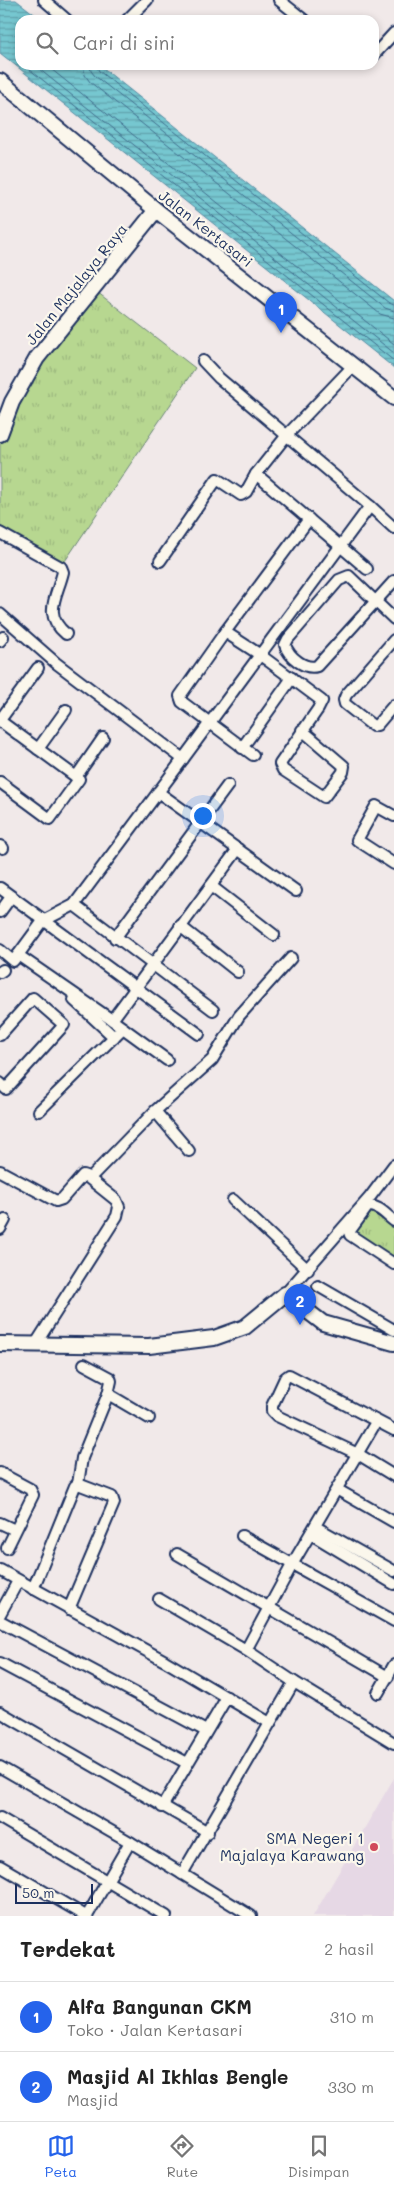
<!DOCTYPE html>
<html lang="id">
<meta charset="utf-8">
<style>
:root{--surface:#fff;--page:#f6f6f6;--text:#222;--muted:#767676;--line:#e0e0e0;--accent:#2563eb}
body{margin:0;font-family:Mali,sans-serif;background:var(--page);color:var(--text)}
.scale{position:absolute;left:15px;bottom:12px;width:78px;box-sizing:border-box;padding-left:5px;border:2px solid #1b2f5e;border-top:0;font-size:14px;line-height:18px;white-space:nowrap;color:#1b2f5e;-webkit-text-stroke:4px #fbf7ec;paint-order:stroke}
.you{position:absolute;left:202px;top:815px;width:18px;height:18px;margin:-12px;border:4px solid #fff;border-radius:50%;background:#1a73e8;box-shadow:0 0 0 8px #1a73e833}
.badge{display:grid;place-items:center;width:32px;height:32px;border-radius:50%;background:var(--accent);color:#fff;font-size:16px;font-weight:700}
.pin{position:absolute;translate:-50% -41px;filter:drop-shadow(0 1px 2px #0008)}
.pin::after{content:'';position:absolute;top:26px;width:18px;height:15px;background:inherit;clip-path:polygon(0 0,100% 0,50% 100%)}
.list{margin:0;padding:0;list-style:none}
h2{display:flex;justify-content:space-between;align-items:center;height:65px;margin:0;padding:0 20px;font-size:21px}
h2 small{font-size:16px;font-weight:400;color:var(--muted)}
.list li{display:grid;grid-template-columns:32px 1fr auto;gap:15px;align-items:center;box-sizing:border-box;height:70px;padding:0 20px;border-top:1px solid var(--line)}
.list b{display:block;font-size:19px;white-space:nowrap}
.list p{margin:0;font-size:16px;white-space:nowrap;color:var(--muted)}
.list em{font-size:16px;font-style:normal;color:var(--muted)}
.icon{flex:none;width:28px;height:28px;fill:none;stroke:currentColor;stroke-width:2;stroke-linecap:round;stroke-linejoin:round}
.map{position:relative;flex:none;width:394px;height:1916px;overflow:hidden}
.search{position:absolute;background:var(--surface);box-shadow:0 2px 8px #0003;left:15px;right:15px;top:15px;height:55px;display:flex;align-items:center;gap:12px;box-sizing:border-box;padding:0 18px;border-radius:15px;color:var(--muted);font-size:19px}
.sheet{height:205px;background:var(--surface)}
nav{display:flex;justify-content:space-around;align-items:center;box-sizing:border-box;height:70px;border-top:1px solid var(--line);background:var(--surface);font-size:14px;color:var(--muted)}
nav a{display:grid;justify-items:center;gap:2px}
nav .on{color:var(--accent)}
.map>svg:first-child{display:block}
.built{fill:#e6d8e5}
.grass{fill:url(#grass-tufts);stroke:#698377}
.water{fill:url(#water-rules);stroke:#528aa2}
.lines{fill:none;stroke-linecap:round;stroke-linejoin:round}
.shore{stroke:#3f6c8c;stroke-width:1}
.street-casing{stroke:#1b2f5e;stroke-width:14}
.secondary-casing{stroke:#1b2f5e;stroke-width:18}
.street{stroke:#fbf7ec;stroke-width:10}
.secondary{stroke:#fbf7ec;stroke-width:14}
.poi-dot{fill:#d1495b;stroke:#fbf7ec;stroke-width:2}
.labels{text-anchor:middle;dominant-baseline:central;stroke-width:4.5;stroke-linejoin:round;paint-order:stroke}
.street-label{font-size:15px;fill:#1b2f5e;stroke:#fbf7ec}
.poi-label{font-size:15px;fill:#1b2f5e;stroke:#fbf7ec;text-anchor:end}
</style>
<div class="map">
<svg width="394" height="1916" viewBox="0 0 394 1916">
<defs>
<pattern id="grass-tufts" width="24" height="20" patternUnits="userSpaceOnUse" patternTransform="scale(1.25)"><rect width="24" height="20" fill="#b7d790"/><path d="M3 7l-1-3M5 7V3M7 7l1-3M15 17l-1-3M17 17v-4M19 17l1-3" fill="none" stroke="#9db97f"/></pattern>
<pattern id="water-rules" width="6" height="5" patternUnits="userSpaceOnUse" patternTransform="scale(1.25)"><rect width="6" height="5" fill="#76c7d0"/><path d="M0 2.5h6" fill="none" stroke="#60a2ac"/></pattern>
</defs>
<rect width="100%" height="100%" fill="#f1e9e9"/>
<filter id="ink" filterUnits="userSpaceOnUse"><feTurbulence type="fractalNoise" baseFrequency=".02" numOctaves="2"/><feDisplacementMap in="SourceGraphic" scale="10" xChannelSelector="R" yChannelSelector="G"/><feConvolveMatrix kernelMatrix="1 2 1 2 8 2 1 2 1" color-interpolation-filters="sRGB"/></filter>
<g filter="url(#ink)">
<!-- built -->
<path class="built" d="M394,1778V1916H313Z"/>
<!-- grass -->
<g class="grass">
<path d="M97,292L195,368L61,567L0,530V434L37,358Z"/>
<path d="M373,1208L394,1225V1259L354,1234Z"/>
</g>
<!-- water -->
<path class="water" d="M0,0H16L42,20H20V65H99L394,301V368L0,53Z"/>
<g class="lines">
<!-- shore -->
<g class="shore">
<path d="M24,65L394,361"/>
<path d="M34,65L394,353"/>
<path d="M46,65L394,344"/>
<path d="M83,65L85,75L90,82L380,314L394,318"/>
<path d="M90,65L91,71L95,76L385,308L394,311"/>
<path d="M96,65L99,71L389,303L394,305"/>
</g>
<!-- street casing -->
<g class="street-casing">
<g id="street">
<path d="M44,0L67,20"/>
<path d="M279,0L304,20"/>
<path d="M127,20L147,0"/>
<path d="M374,55L394,33"/>
<path d="M256,474L367,569"/>
<path d="M370,506L394,528"/>
<path d="M0,533L61,567L63,572C57,597 42,614 66,634"/>
<path d="M160,561L217,479L241,495L246,492L256,474L287,435L354,365"/>
<path d="M394,581L317,666C305,670 289,657 285,645L288,639L339,580L349,576L394,619"/>
<path d="M0,614L56,663L183,759L370,506L219,378L203,361"/>
<path d="M225,632L259,654L322,701L318,709L280,764L283,770L324,797L343,772L344,766L302,730"/>
<path d="M394,640L346,695L344,700L345,704L373,726L377,725L394,705"/>
<path d="M0,641L3,637"/>
<path d="M0,720L38,668"/>
<path d="M0,721L79,779L50,819L0,782"/>
<path d="M242,748L292,678"/>
<path d="M38,749L66,710"/>
<path d="M253,755L182,702L180,696L225,632L309,519"/>
<path d="M76,777L103,738"/>
<path d="M158,792L296,891"/>
<path d="M394,816L376,806L357,840L394,864"/>
<path d="M0,846L3,848"/>
<path d="M211,886L274,935"/>
<path d="M0,888L199,1034"/>
<path d="M74,905L213,1010"/>
<path d="M0,912L11,897"/>
<path d="M180,926L238,972"/>
<path d="M115,938L228,785"/>
<path d="M0,950L13,961L18,955"/>
<path d="M0,972L3,970"/>
<path d="M74,1000L114,1037"/>
<path d="M112,1020L18,955L43,921L74,905L183,759"/>
<path d="M0,1035L33,998L64,1025L6,1089L0,1083"/>
<path d="M167,1060L112,1020L238,849"/>
<path d="M39,1111L123,1028"/>
<path d="M155,1111L189,1151"/>
<path d="M0,1171L56,1201L62,1199L83,1175L86,1176L116,1200L119,1207L117,1216L35,1345"/>
<path d="M90,1178L155,1111L212,1060L239,1016L291,958"/>
<path d="M233,1200L308,1270"/>
<path d="M394,1221C386,1215 378,1205 368,1206L349,1232L350,1235L394,1264"/>
<path d="M0,1229L5,1220"/>
<path d="M318,1286L394,1330"/>
<path d="M285,1294L370,1197L394,1165"/>
<path d="M84,1364L110,1378L111,1381L108,1394L149,1418"/>
<path d="M394,1430L289,1375L285,1378L272,1406V1411L277,1416L358,1454L394,1476"/>
<path d="M0,1473L30,1489L33,1495L7,1548"/>
<path d="M78,1484L82,1458L108,1394"/>
<path d="M338,1490L394,1522"/>
<path d="M0,1523L15,1530"/>
<path d="M316,1527L394,1571"/>
<path d="M311,1534L394,1584"/>
<path d="M242,1536L394,1621"/>
<path d="M177,1554L388,1677"/>
<path d="M0,1570L165,1661L270,1723"/>
<path d="M33,1589L75,1486L78,1484L112,1497L114,1503L69,1609"/>
<path d="M159,1599L246,1650L294,1682L394,1743"/>
<path d="M0,1614L18,1581"/>
<path d="M0,1621L206,1731"/>
<path d="M246,1650L293,1563L376,1422"/>
<path d="M0,1663L187,1763"/>
<path d="M378,1693L394,1665"/>
<path d="M0,1712L208,1832"/>
<path d="M0,1767L130,1842L251,1916"/>
<path d="M162,1807L227,1697"/>
<path d="M0,1818L166,1916"/>
<path d="M0,1866L86,1916"/>
<path d="M182,1874L294,1682"/>
<path d="M87,1916L130,1842"/>
</g>
</g>
<!-- secondary casing -->
<g class="secondary-casing">
<g id="secondary">
<path d="M0,81L156,210L394,398"/>
<path d="M0,434L12,402L37,358L156,210"/>
<path d="M0,1344L149,1346L214,1338L245,1327L285,1294L323,1323L394,1343"/>
</g>
</g>
<!-- street -->
<use href="#street" class="street"/>
<!-- secondary -->
<use href="#secondary" class="secondary"/>
</g>
</g>
<!-- markers -->
<circle class="poi-dot" cx="374" cy="1847" r="5"/>
<g class="labels">
<!-- street labels -->
<g class="street-label">
<text transform="translate(206 228) rotate(38)">Jalan Kertasari</text>
<text transform="translate(76 284) rotate(-51)">Jalan Majalaya Raya</text>
</g>
<!-- poi labels -->
<g class="poi-label">
<text x="364" y="1838">SMA Negeri 1<tspan x="364" dy="17">Majalaya Karawang</tspan></text>
</g>
</g>
</svg>
<div class="scale">50 m</div>
<div class="you"></div>
<div class="pin badge" style="left:281px;top:333px">1</div>
<div class="pin badge" style="left:300px;top:1325px">2</div>
<div class="search"><svg class="icon" aria-label="search" viewBox="0 0 24 24"><circle cx="10" cy="10" r="6"/><path d="M15 15l6 6"/></svg>Cari di sini</div>
</div>
<section class="sheet">
<h2>Terdekat<small>2 hasil</small></h2>
<ul class="list">
<li><span class="badge">1</span><div><b>Alfa Bangunan CKM</b><p>Toko · Jalan Kertasari</p></div><em>310 m</em></li>
<li><span class="badge">2</span><div><b>Masjid Al Ikhlas Bengle</b><p>Masjid</p></div><em>330 m</em></li>
</ul>
</section>
<nav>
<a class="on"><svg class="icon" aria-label="map" viewBox="0 0 24 24"><path d="M3 6l6-2 6 2 6-2v14l-6 2-6-2-6 2zM9 4v14M15 6v14"/></svg>Peta</a>
<a><svg class="icon" aria-label="directions" viewBox="0 0 24 24"><path d="M12 3l9 9-9 9-9-9zM9 14v-3h6M13 9l2 2-2 2"/></svg>Rute</a>
<a><svg class="icon" aria-label="saved" viewBox="0 0 24 24"><path d="M7 4h10v16l-5-4-5 4z"/></svg>Disimpan</a>
</nav>
